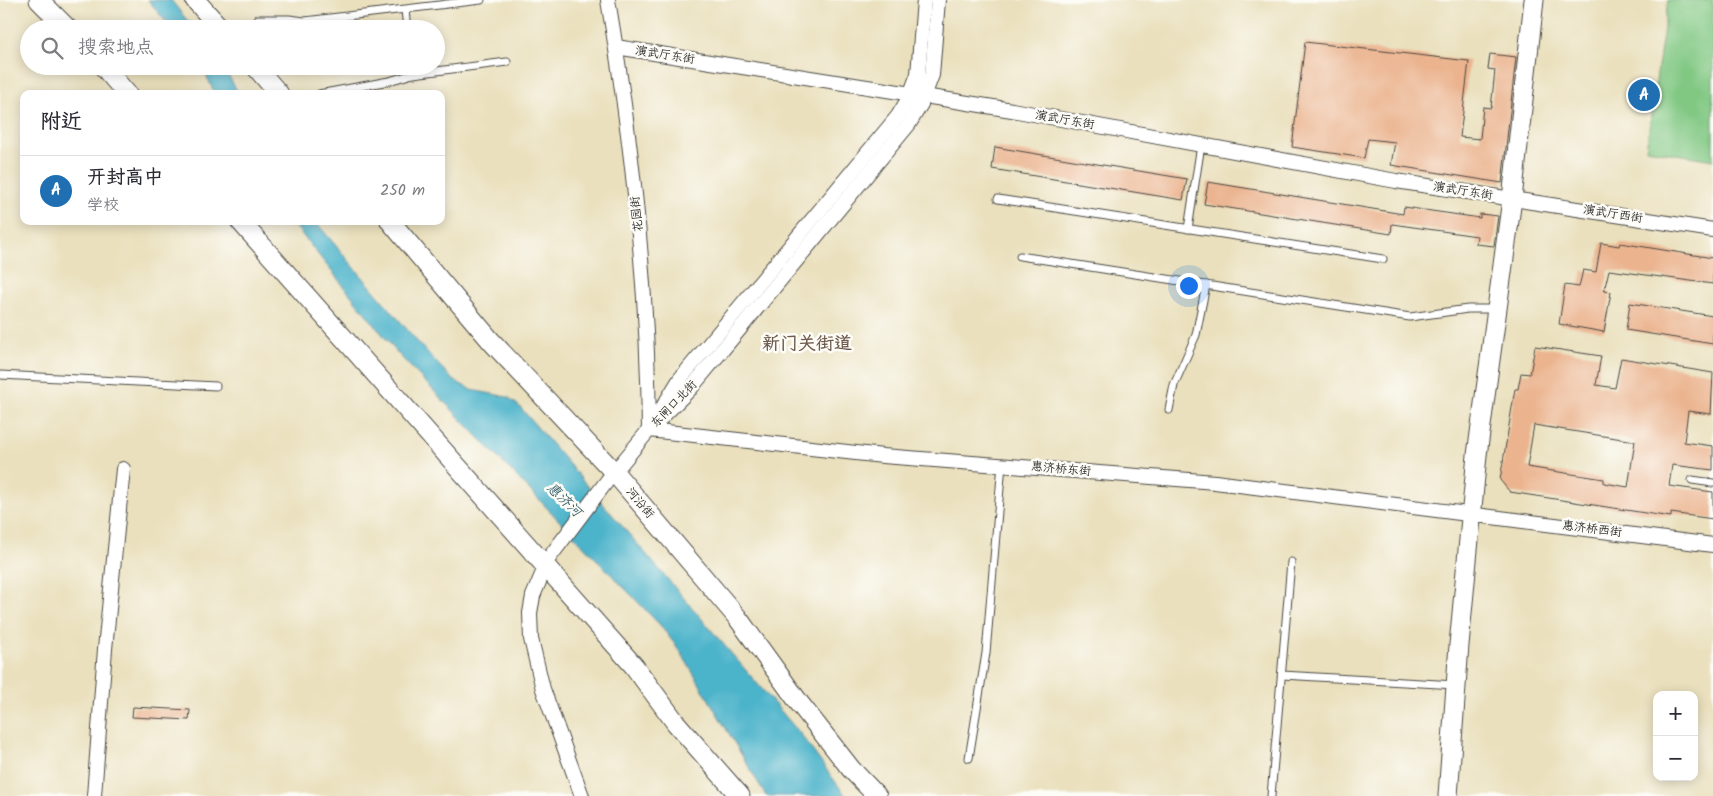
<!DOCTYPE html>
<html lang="zh">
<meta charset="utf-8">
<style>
:root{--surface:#fff;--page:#f2f2f3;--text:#2b2b33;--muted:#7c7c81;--line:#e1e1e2;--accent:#1f6fb2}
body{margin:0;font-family:Kalam,"LXGW WenKai TC",sans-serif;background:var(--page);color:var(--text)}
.controls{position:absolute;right:15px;bottom:15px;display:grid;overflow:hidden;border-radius:10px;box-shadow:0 2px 12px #0003}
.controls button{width:45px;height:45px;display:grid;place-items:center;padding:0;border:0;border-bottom:1px solid var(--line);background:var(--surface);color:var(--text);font:25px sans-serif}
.you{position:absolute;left:1188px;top:285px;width:18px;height:18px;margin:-12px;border:4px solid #fff;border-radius:50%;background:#1a73e8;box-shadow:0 0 0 8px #1a73e833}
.badge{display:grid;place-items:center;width:32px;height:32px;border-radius:50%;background:var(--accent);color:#fff;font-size:16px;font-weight:700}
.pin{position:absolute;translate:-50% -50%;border:2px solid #fff;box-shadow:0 1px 5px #0006}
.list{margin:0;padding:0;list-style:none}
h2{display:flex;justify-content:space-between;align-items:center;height:65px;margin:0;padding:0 20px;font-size:21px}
h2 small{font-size:16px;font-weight:400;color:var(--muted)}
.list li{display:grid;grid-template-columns:32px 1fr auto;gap:15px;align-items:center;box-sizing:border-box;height:70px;padding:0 20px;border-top:1px solid var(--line)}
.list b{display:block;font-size:19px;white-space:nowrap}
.list p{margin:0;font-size:16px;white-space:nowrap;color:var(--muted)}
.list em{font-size:16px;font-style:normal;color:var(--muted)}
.icon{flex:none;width:28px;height:28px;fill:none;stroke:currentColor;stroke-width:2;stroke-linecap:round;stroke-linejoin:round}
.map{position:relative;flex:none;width:1713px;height:796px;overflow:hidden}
.search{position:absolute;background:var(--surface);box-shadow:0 2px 12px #0003;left:20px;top:20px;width:425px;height:55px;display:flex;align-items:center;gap:12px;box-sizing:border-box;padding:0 18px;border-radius:28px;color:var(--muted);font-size:19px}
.panel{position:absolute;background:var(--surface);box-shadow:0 2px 12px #0003;left:20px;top:90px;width:425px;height:135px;border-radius:10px}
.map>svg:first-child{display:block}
.green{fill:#81c883;stroke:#567a57}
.water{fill:#4bb3ca;stroke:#3b6f7a}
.building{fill:#ebb48f;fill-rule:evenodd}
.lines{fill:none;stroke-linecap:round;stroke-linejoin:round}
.lane-casing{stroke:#484641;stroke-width:9}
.street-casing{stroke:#484641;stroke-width:16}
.secondary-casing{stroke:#484641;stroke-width:21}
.lane{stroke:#fff;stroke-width:7}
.street{stroke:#fff;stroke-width:14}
.secondary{stroke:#fff;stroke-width:19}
.labels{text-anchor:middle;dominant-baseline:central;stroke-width:5;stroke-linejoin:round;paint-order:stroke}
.street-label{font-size:12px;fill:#2b2b2b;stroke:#fdfcf7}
.water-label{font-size:14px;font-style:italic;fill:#38616b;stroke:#fdfcf7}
.district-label{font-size:18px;font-weight:bold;fill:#6e5b4e;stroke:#fdfcf7}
</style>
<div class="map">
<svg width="1713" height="796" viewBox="0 0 1713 796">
<rect width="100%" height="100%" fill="#fdfcf7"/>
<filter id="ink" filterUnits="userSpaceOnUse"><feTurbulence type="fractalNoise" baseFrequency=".02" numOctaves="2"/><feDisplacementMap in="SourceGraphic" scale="10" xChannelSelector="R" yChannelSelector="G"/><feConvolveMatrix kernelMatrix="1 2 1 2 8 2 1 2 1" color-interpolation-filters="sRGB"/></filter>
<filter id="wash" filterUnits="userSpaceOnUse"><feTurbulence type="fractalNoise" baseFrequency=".0096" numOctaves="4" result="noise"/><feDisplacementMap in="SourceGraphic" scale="20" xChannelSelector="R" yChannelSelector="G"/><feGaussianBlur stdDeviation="1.12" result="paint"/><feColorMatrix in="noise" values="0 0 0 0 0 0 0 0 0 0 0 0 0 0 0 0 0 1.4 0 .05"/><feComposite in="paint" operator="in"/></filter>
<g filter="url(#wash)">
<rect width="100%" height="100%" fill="#eae0bd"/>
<!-- green -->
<path class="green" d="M1668,0H1713V160L1646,149Z"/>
<!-- water -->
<g class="water">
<path d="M148,0H171L194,29H172Z"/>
<path d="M202,66H223L239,94H215Z"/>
<path d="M291,221H315L423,348L453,380L472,390L508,397L520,407L798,731L846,796H766L680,651L660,625L399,355Z"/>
</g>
<g id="blocks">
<!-- building -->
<g class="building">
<path d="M1305,42L1469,61L1460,137L1480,139L1483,107L1491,108L1495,70L1488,69L1490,54L1516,57L1502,183L1391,165L1395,142L1368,139L1364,158L1292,147Z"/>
<path d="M995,147L1187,179L1183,200L992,169Z"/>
<path d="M1208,182L1403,214L1404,207L1480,218V214L1498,216L1494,246L1476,244L1477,236L1392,224L1391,234L1204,204Z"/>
<path d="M1601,243L1619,246L1620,243L1713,258V284L1609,270L1604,291L1611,292L1604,332L1559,324L1565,285L1579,287L1583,270L1596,272Z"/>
<path d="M1630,303L1713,316V344L1626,330Z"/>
<path d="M1535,346L1601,356L1596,385L1615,388L1621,358L1713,373L1711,414L1688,411L1684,442L1713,446V470L1672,465L1669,486L1713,492V519L1671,513V517L1510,492L1500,480L1515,389H1518L1521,373L1530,374ZM1534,425L1635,441L1628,487L1604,483V479L1527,467Z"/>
<path d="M133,707L190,710L189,720L132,717Z"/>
</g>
</g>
</g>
<g filter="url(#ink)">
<use href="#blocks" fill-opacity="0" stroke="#484641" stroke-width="1"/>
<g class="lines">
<!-- lane casing -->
<g class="lane-casing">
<g id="lane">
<path d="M405,10L407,29"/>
<path d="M258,19H289L305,21L481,0"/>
<path d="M412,66L413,74"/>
<path d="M319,94L389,81L413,74L507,62"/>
<path d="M998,199L1383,259"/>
<path d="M1188,229L1201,145"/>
<path d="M1020,256L1410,317L1468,309H1497"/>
<path d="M0,375L216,386"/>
<path d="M1169,410L1174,385L1196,335L1206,285"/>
<path d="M1692,480L1713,483"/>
<path d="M1282,675L1456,685"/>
<path d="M969,758L986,653L1002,464"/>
<path d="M1271,796L1291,562"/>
</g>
</g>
<!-- street casing -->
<g class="street-casing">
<g id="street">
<path d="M608,0C632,142 648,286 649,430"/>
<path d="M616,47L1012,110L1396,181L1713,230"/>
<path d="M660,412L680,379L898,116L909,98L918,74L924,0"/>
<path d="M649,430L883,456L1215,482L1713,545"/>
<path d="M94,796L105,649L123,469"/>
<path d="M582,796L543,689L531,639L530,613L533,596L549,558L607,481L649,430L691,388L909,124L921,104L932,75L938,0"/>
</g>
</g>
<!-- secondary casing -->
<g class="secondary-casing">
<g id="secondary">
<path d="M39,0L68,29"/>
<path d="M195,0L221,29"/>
<path d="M103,66L127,94"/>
<path d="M255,66L279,94"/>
<path d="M240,221L634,666L676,723L740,796"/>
<path d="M390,221L491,341L614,472L737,617L800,704L851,769L877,796"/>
<path d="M1448,796L1459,645L1477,455L1512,199L1534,0"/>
</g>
</g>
<!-- lane -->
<use href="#lane" class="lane"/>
<!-- street -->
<use href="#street" class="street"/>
<!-- secondary -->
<use href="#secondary" class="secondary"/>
</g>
</g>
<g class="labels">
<!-- street labels -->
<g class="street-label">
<text transform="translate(665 55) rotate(9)">演武厅东街</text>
<text transform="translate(1065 120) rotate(10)">演武厅东街</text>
<text transform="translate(1463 191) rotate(9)">演武厅东街</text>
<text transform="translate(637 214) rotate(-96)">花园街</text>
<text transform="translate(1613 214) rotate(9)">演武厅西街</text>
<text transform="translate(674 404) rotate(-46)">东闸口北街</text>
<text transform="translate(1061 469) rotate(5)">惠济桥东街</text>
<text transform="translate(640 503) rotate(50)">河沿街</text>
<text transform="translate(1592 529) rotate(7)">惠济桥西街</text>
</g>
<!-- water labels -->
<g class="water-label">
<text transform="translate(564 500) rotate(44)">惠济河</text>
</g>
<!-- district labels -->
<g class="district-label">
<text x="807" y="344">新门关街道</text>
</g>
</g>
</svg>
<div class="controls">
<button>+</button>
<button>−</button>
</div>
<div class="you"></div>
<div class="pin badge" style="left:1644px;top:95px">A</div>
<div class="search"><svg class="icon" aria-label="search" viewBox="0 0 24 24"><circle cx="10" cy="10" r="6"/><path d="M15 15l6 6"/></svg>搜索地点</div>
<section class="panel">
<h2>附近<small></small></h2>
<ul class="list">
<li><span class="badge">A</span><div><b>开封高中</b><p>学校</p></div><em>250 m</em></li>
</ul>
</section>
</div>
